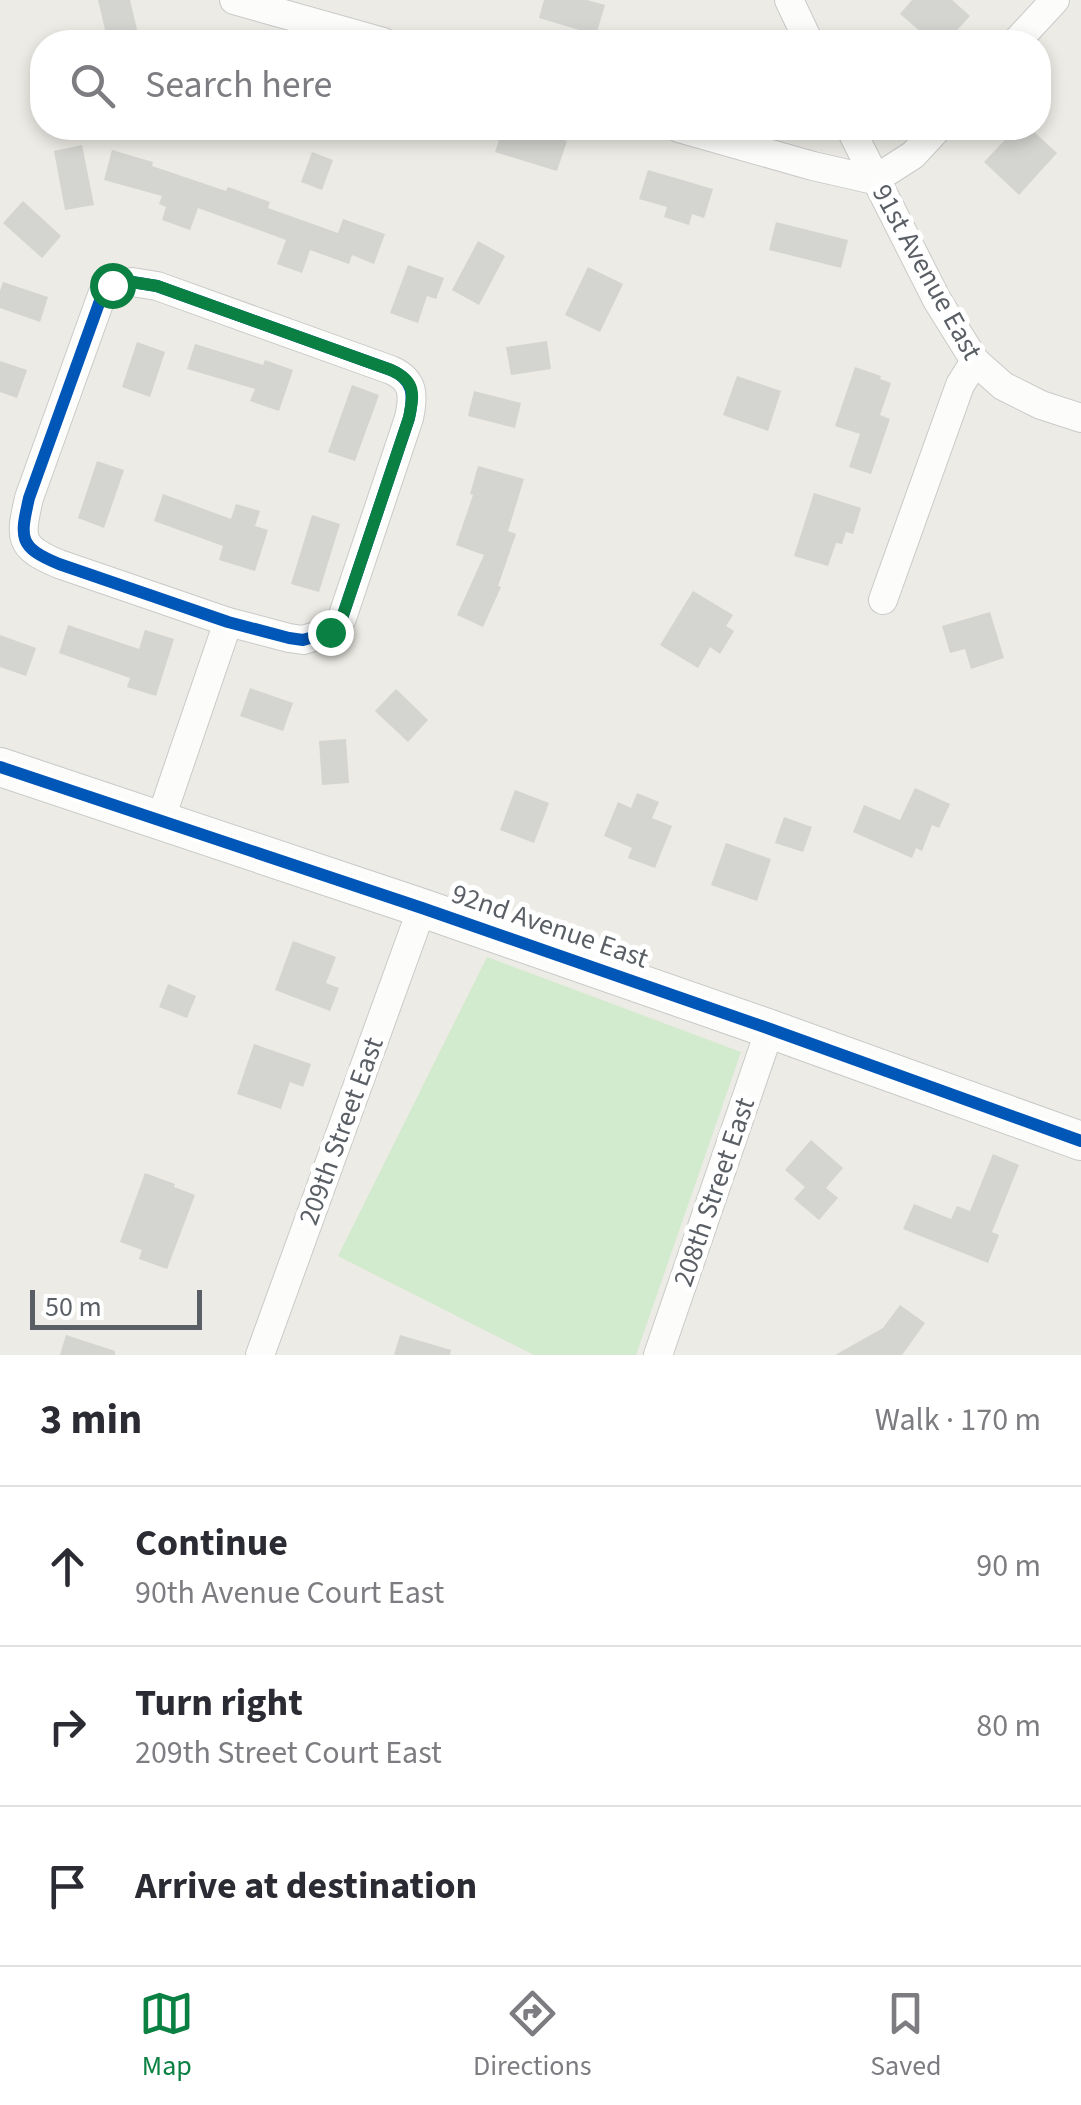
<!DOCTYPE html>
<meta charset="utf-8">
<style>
:root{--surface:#fff;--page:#f2f2f3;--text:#2b2b33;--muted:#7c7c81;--line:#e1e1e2;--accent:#0b8043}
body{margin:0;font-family:"Source Sans 3",sans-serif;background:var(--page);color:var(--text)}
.scale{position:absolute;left:30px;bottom:25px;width:172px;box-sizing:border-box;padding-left:10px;border:5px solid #5a5f65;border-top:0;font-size:28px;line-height:35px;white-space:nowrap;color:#5a5f65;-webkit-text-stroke:8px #fff;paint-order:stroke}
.stop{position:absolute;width:30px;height:30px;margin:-22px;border:8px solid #0b8043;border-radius:50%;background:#fff}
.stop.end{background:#0b8043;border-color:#fff;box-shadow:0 2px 10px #0008}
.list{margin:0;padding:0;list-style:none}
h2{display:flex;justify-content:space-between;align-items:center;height:130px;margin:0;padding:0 40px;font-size:42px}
h2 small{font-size:32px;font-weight:400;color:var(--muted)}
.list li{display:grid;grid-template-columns:65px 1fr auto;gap:30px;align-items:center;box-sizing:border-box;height:160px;padding:0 40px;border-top:2px solid var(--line)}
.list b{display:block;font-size:38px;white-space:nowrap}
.list p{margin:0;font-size:32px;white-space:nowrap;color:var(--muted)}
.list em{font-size:32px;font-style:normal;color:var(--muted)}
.icon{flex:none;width:55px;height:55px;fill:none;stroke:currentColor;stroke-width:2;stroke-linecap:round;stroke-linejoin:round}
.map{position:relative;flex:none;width:1081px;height:1355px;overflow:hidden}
.search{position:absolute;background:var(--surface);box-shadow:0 5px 15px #0003;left:30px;right:30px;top:30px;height:110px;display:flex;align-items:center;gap:25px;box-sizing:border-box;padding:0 35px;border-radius:40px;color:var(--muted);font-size:38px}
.sheet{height:610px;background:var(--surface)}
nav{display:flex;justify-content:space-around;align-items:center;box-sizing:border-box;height:140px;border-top:2px solid var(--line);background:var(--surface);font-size:28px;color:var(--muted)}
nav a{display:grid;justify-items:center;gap:5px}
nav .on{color:var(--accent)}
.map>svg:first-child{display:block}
.green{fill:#d2eace}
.building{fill:#d4d4d0}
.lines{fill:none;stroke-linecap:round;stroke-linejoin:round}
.street-casing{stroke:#c9cac9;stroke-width:30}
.secondary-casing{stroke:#c7c9c7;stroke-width:40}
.street{stroke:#fcfcfb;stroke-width:28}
.secondary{stroke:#fcfcfb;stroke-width:38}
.cycleway-casing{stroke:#fff;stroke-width:19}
.cycleway{stroke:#0057b8;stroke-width:12}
.route{stroke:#0b8043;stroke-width:12}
.labels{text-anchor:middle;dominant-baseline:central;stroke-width:10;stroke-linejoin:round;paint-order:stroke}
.street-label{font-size:28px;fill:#5a5f65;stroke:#fff}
</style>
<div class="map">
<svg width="1081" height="1355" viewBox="0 0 1081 1355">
<rect width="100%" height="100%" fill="#ecebe5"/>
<!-- green -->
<path class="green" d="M487,957L741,1052L636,1355H534L338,1256Z"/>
<!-- building -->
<g class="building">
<path d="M98,0H130L140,42H108Z"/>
<path d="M544,0H587L605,5L596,35L539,18Z"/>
<path d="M912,0H952L970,16L946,42H910L920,31L900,14Z"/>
<path d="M503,128H521L567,141L557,171L495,152Z"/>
<path d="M1016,128H1030L1057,153L1019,195L984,162Z"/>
<path d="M82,145L94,205L65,210L54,151Z"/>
<path d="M112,150L153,162L152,166L226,191L228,187L270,202L268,208L338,233L343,219L385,234L374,264L352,255L349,264L310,250L302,273L277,264L286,240L198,208L190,230L162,220L166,207L159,204L162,196L104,180Z"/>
<path d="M312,152L333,160L322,190L301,182Z"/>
<path d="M648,170L713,189L704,218L692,214L689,225L664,217L667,207L639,199Z"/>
<path d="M23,201L61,236L42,258L3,223Z"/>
<path d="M776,222L848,240L841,268L769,250Z"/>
<path d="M478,241L505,256L479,305L452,290Z"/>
<path d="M408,265L444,278L436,299L427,296L418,323L390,313Z"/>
<path d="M588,267L623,284L600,332L565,315Z"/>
<path d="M3,282L48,297L40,322L0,308V291Z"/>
<path d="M547,341L551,369L511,375L506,347Z"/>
<path d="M137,342L165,352L150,397L122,387Z"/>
<path d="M195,344L263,365L265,360L293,370L279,411L250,401L255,389L187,369Z"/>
<path d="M0,361L27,370L17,398L0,392Z"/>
<path d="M855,367L881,376L880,379L891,383L880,415L890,419L871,474L849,467L860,434L835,426Z"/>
<path d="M737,376L781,391L768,431L723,415Z"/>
<path d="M352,385L379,395L355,461L328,452Z"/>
<path d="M474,391L521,403L515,428L468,416Z"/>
<path d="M97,461L124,470L104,528L78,518Z"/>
<path d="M478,466L524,479L508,531L516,534L498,586L501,587L483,627L457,615L484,555L456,545L473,495L470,494Z"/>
<path d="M814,493L861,508L853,534L846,532L842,544L836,543L828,566L794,556Z"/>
<path d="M163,494L231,519L236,504L260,511L255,526L268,530L255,571L219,560L223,546L154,521Z"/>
<path d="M312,515L340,524L319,592L291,584Z"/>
<path d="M693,591L733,615L726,626L734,631L720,654L710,647L698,668L660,645Z"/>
<path d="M990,612L1004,658L971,669L965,649L950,653L942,626Z"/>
<path d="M68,625L139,649L145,630L174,639L156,696L127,687L130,678L59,653Z"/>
<path d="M0,635L36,648L26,676L0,667Z"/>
<path d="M250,688L293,703L283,731L240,716Z"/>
<path d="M396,689L428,720L408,742L375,711Z"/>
<path d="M346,739L349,783L322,785L319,741Z"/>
<path d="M915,788L950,804L939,828L932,825L922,851L916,848L912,858L853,832L864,805L900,820Z"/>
<path d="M515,790L549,803L534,843L500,830Z"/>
<path d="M637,793L659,802L652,818L672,826L655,868L628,858L632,848L604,836L618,802L631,808Z"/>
<path d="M784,817L812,827L803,852L775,843Z"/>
<path d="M726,843L771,859L757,901L711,885Z"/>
<path d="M293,941L336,957L326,983L339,988L330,1011L275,990Z"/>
<path d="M168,984L196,996L187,1018L159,1007Z"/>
<path d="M254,1044L311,1064L303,1087L290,1082L281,1109L237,1094Z"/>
<path d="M811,1140L843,1168L826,1188L838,1198L819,1220L794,1199L805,1187L785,1170Z"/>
<path d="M993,1154L1019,1165L992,1232L999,1235L988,1263L903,1229L914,1204L951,1219L957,1206L970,1211Z"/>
<path d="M145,1173L175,1184L174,1187L195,1195L167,1269L139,1259L142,1250L120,1242Z"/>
<path d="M900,1305L925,1323L902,1355H835L883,1328Z"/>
<path d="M66,1335L115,1351V1355H60Z"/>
<path d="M400,1335L451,1350L450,1355H394Z"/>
</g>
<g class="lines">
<!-- street casing -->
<g class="street-casing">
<g id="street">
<path d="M234,0L383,42"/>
<path d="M789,0L809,42"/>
<path d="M1016,42L1055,0"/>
<path d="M679,128L813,166L874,180L913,155L938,128"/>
<path d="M850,128L937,300L975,361L1003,386L1041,405L1081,418"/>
<path d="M132,282L157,286L391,370C414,380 414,395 409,418L342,618L330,632L303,640L289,638L228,622L59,564C18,547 20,538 29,498L102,295L112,285Z"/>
<path d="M883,600L960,385L975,361"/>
<path d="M160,821L228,622"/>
<path d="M260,1355L422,908"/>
<path d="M658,1355L770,1029"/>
</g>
</g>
<!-- secondary casing -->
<g class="secondary-casing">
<path id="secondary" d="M0,767L422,908L770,1029L1081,1141"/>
</g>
<!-- street -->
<use href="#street" class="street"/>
<!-- secondary -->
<use href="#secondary" class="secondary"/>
<!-- cycleway casing -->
<g class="cycleway-casing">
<g id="cycleway">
<path d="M132,282L157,286L391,370C414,380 414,395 409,418L342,618L330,632L303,640L289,638L228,622L59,564C18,547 20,538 29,498L102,295L112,285Z"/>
<path d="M0,767L422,908L770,1029L1081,1141"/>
</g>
</g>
<!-- cycleway -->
<use href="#cycleway" class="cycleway"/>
</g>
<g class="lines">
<!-- route -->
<path class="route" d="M112,285L132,282L157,286L391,370C416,381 414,394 409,418L342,618L330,632"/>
</g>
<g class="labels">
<!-- street labels -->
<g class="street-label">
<text transform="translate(927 272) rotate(61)">91st Avenue East</text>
<text transform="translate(550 926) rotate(19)">92nd Avenue East</text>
<text transform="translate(341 1131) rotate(-70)">209th Street East</text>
<text transform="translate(714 1192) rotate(-71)">208th Street East</text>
</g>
</g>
</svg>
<div class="scale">50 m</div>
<div class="stop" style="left:112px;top:285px"></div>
<div class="stop end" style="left:330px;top:632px"></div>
<div class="search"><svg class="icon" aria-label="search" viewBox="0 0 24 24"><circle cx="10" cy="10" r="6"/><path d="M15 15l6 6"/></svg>Search here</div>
</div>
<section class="sheet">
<h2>3 min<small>Walk · 170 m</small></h2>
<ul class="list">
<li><svg class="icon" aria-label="ahead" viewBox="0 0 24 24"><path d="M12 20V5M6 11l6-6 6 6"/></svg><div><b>Continue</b><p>90th Avenue Court East</p></div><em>90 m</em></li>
<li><svg class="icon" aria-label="right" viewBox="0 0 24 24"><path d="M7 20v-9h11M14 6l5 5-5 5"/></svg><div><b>Turn right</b><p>209th Street Court East</p></div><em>80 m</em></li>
<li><svg class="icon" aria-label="arrive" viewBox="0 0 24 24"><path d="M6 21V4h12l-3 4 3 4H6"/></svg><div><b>Arrive at destination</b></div></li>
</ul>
</section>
<nav>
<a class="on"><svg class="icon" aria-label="map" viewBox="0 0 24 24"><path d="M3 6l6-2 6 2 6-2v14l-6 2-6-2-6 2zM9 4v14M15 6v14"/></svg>Map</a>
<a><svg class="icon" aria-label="directions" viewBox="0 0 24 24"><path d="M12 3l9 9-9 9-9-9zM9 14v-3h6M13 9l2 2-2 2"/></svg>Directions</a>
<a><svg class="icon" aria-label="saved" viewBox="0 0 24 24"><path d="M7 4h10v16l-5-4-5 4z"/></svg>Saved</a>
</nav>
